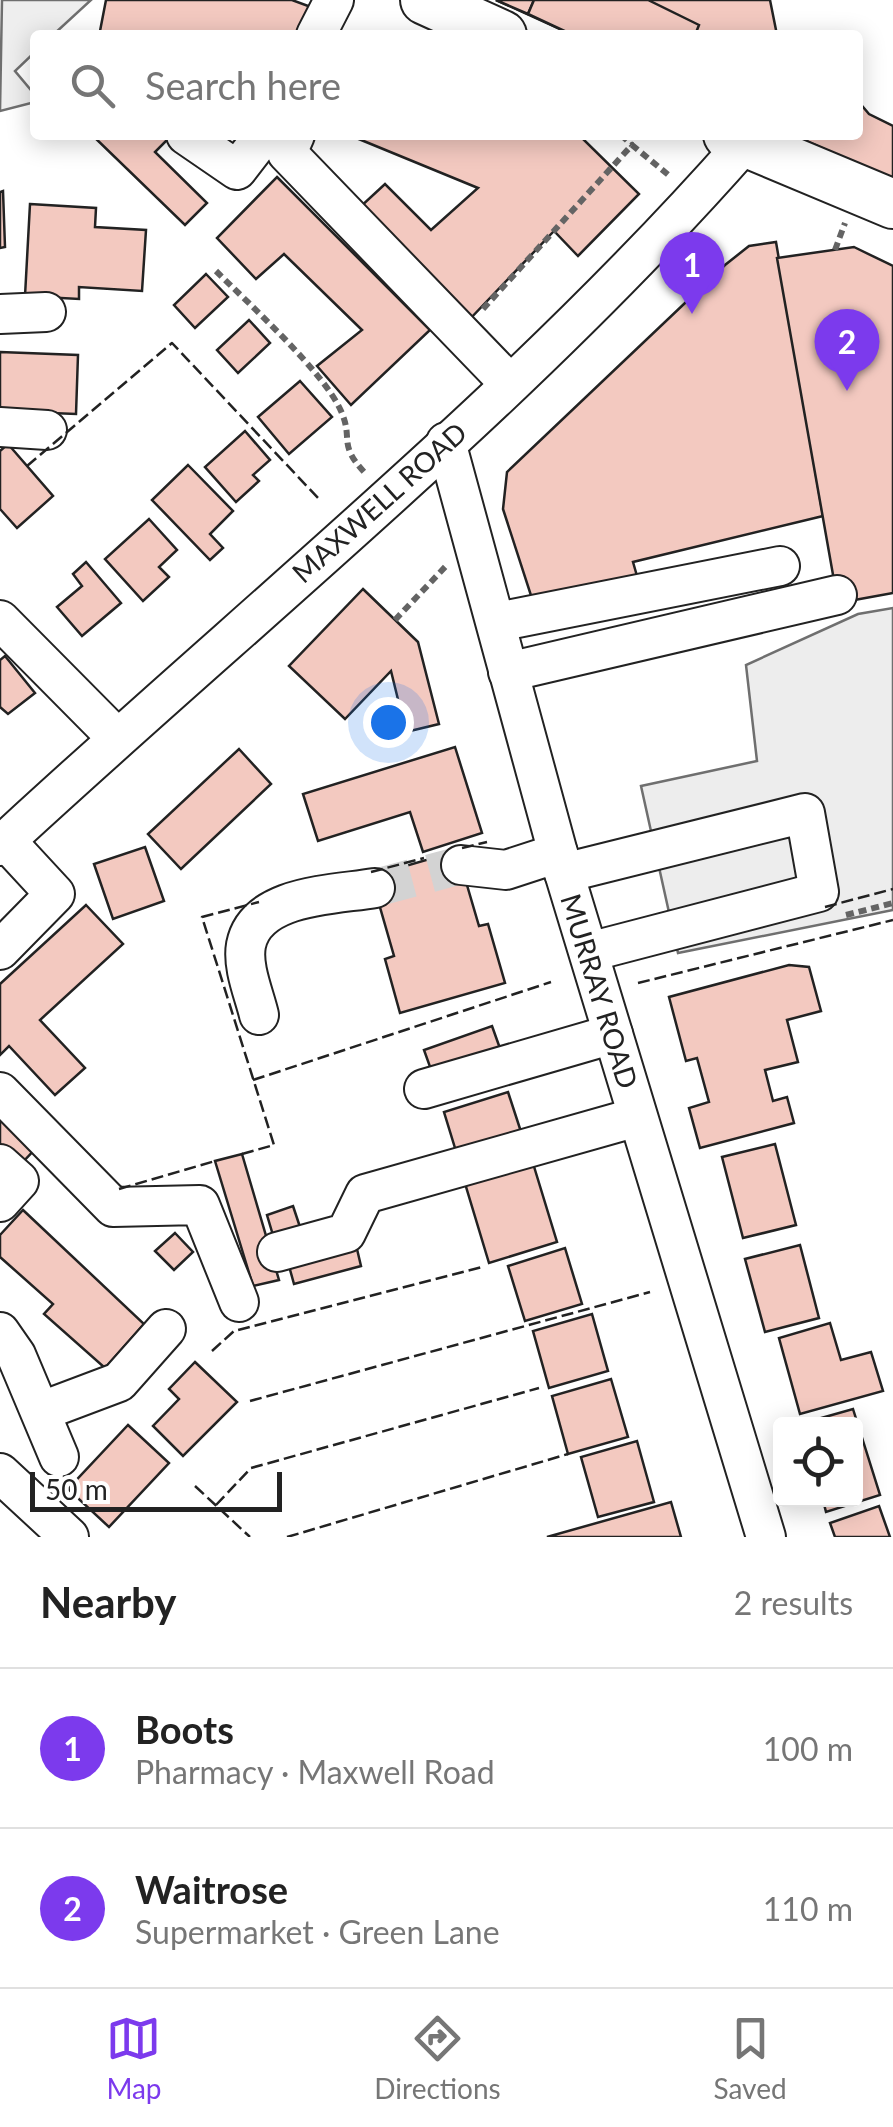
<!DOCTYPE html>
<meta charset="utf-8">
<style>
:root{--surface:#fff;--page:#f6f6f6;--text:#222;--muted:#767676;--line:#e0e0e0;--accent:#7c3aed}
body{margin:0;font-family:Lato,sans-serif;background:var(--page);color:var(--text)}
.controls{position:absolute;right:30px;bottom:30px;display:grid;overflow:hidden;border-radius:10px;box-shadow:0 5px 25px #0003}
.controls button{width:90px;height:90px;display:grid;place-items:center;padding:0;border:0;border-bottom:2px solid var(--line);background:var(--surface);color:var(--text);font:50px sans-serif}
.scale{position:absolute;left:30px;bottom:25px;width:252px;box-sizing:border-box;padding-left:10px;border:5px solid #222;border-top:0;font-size:28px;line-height:35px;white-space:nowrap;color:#222;-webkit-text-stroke:8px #fff;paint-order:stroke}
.you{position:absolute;left:388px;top:722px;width:35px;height:35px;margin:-25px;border:8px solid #fff;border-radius:50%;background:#1a73e8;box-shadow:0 0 0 15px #1a73e833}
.badge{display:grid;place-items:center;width:65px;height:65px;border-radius:50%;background:var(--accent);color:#fff;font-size:32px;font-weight:700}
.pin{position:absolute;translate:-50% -82px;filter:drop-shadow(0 2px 5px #0008)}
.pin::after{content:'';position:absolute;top:52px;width:35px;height:30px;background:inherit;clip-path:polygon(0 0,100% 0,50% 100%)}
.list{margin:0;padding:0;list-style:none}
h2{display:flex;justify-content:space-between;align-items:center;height:130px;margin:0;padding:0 40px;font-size:42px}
h2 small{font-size:32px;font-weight:400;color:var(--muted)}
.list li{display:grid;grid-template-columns:65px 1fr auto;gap:30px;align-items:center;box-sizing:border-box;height:160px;padding:0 40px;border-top:2px solid var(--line)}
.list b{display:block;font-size:38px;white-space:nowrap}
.list p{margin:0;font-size:32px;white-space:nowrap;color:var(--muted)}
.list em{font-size:32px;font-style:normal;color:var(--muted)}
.icon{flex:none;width:55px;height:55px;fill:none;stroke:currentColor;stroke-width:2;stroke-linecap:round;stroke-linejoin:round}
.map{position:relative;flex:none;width:893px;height:1537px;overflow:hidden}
.search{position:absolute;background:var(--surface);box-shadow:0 5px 25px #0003;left:30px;right:30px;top:30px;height:110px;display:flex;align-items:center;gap:25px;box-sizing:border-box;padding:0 35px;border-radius:10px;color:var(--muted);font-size:38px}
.sheet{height:450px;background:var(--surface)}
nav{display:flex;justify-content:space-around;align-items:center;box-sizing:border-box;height:140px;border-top:2px solid var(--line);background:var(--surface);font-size:28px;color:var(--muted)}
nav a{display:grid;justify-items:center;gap:5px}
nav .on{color:var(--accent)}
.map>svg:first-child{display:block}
.green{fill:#eee;stroke:#6f6f6f;stroke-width:2.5}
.parking{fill:#ededed;stroke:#6f6f6f;stroke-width:2.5}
.building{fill:#f3c9c0;stroke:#222;stroke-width:2.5}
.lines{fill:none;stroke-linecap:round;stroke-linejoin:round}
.minor-tunnel{stroke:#d3d3d3;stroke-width:38;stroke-dasharray:38 19;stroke-linecap:butt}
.minor-casing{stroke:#222;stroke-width:42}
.major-casing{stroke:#222;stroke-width:52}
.path{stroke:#646464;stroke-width:6;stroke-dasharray:8 5;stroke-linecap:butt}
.minor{stroke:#fff;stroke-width:38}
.major{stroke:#fff;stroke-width:48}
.fence{stroke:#222;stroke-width:2.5;stroke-dasharray:12 5;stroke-linecap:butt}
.labels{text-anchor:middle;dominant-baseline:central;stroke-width:8;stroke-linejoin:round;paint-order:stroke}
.street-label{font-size:28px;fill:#222;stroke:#fff}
</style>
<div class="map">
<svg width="893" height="1537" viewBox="0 0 893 1537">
<rect width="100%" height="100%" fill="#fff"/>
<!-- green -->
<path class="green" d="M2,0H91L53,35H35V52L15,71L35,95V102L0,111Z"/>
<!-- parking -->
<path class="parking" d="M893,608V910L678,953L641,786L757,761L746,665L858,614Z"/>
<!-- building -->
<g class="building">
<path d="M106,0H292L319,10L306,35H118L100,31Z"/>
<path d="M496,0H770L777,35H573Z"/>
<path d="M496,0H534L528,14Z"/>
<path d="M534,0H648L699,25L695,35H573L528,14Z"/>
<path d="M858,101L869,114L893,126V180L793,135H858Z"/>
<path d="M92,135H164L168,139L155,152L207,203L185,225Z"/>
<path d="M349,135H579L639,194L578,256L554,231L468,321L359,208L385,184L431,230L478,188Z"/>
<path d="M277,177L430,330L351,405L317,366L362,330L284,254L256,279L217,238Z"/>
<path d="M3,191L5,247L0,248V192Z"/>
<path d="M30,204L96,208L95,227L146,230L142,291L79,287V299L25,296Z"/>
<path d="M776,242L823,516L633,562L641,590L537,614L503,509L507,472L725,265L749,246Z"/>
<path d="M854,247L893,266V593L838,603L777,258Z"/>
<path d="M206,274L228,297L195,328L174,305Z"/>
<path d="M249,320L270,343L238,373L217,350Z"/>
<path d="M0,352L78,355L76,414L0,411Z"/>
<path d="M300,381L332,417L289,454L258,417Z"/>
<path d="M245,431L270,460L253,475L259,481L236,502L205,467Z"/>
<path d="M8,444L53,496L17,528L0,509V451Z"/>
<path d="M188,465L233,511L210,534L223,548L210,560L152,500Z"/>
<path d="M149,519L177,550L159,567L169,577L143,601L105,559Z"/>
<path d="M86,562L121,603L82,636L57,607L82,586L73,574Z"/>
<path d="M363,589L418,642L439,724L406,732L391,671L345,719L289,666Z"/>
<path d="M5,656L35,693L8,714L0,707V660Z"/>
<path d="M455,747L482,833L423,852L410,812L318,841L303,794Z"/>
<path d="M239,749L271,784L181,869L148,834Z"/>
<path d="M145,847L164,901L113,919L94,864Z"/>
<path d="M457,851L479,926L488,924L505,983L400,1013L385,959L394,956L371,876Z"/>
<path d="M86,905L123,944L40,1020L85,1068L55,1095L9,1046L0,1055V984Z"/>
<path d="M789,965L809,967L821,1011L787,1020L798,1062L765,1070L773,1101L787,1097L794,1123L700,1148L689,1108L709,1102L697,1058L686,1061L669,997Z"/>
<path d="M492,1026L502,1054L434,1078L424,1050Z"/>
<path d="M508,1092L524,1141L459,1161L444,1112Z"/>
<path d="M0,1110L38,1146L20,1165L0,1146Z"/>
<path d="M775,1144L796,1225L743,1238L722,1157Z"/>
<path d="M242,1154L279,1280L253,1286L215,1161Z"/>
<path d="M532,1160L557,1242L489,1263L464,1180Z"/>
<path d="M293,1206L302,1233L275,1242L267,1215Z"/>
<path d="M23,1210L144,1324L105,1368L44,1314L53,1304L0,1257V1235Z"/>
<path d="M175,1233L193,1252L174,1270L155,1251Z"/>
<path d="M800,1245L819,1318L765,1332L745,1259Z"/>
<path d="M565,1248L582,1304L525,1321L508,1266Z"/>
<path d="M357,1249L361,1266L294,1284L289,1266Z"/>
<path d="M592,1314L608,1371L549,1388L533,1331Z"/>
<path d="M830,1323L841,1360L871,1352L883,1391L800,1414L779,1338Z"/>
<path d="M195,1362L237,1402L183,1456L153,1426L179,1399L169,1389Z"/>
<path d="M611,1379L628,1437L568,1454L552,1396Z"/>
<path d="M853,1409L880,1495L826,1512L823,1500H856V1424H800Z"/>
<path d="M128,1425L169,1463L109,1527L68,1489Z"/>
<path d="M637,1441L654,1502L598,1517L581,1457Z"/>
<path d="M671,1502L681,1537H547Z"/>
<path d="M879,1506L890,1537H835L830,1523Z"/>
</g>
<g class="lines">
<!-- minor-tunnel -->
<path class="minor-tunnel" d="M375,888L461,865"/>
<!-- minor casing -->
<g class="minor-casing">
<g id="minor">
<path d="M316,35L334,0"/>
<path d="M186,135L237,170L264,135"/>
<path d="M295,135L287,153L509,383"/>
<path d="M0,314L46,312"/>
<path d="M0,427L47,430"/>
<path d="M446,442L558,853L766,1537"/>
<path d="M0,620L117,738"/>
<path d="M497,622L780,566"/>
<path d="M508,672L837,595"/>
<path d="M0,846C249,615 519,400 744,144"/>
<path d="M461,865L506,870L558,853"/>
<path d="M564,873L805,813L819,892L589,952"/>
<path d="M0,950L55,894L6,841"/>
<path d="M259,1015C254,994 242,967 246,945C256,894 335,895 375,888"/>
<path d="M424,1089L613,1034"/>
<path d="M0,1092L113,1207L200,1205L239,1302"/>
<path d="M0,1164L19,1181L0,1202"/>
<path d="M277,1252L346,1233L365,1194L637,1117"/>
<path d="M0,1332L16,1355L59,1457"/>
<path d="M42,1411L119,1382L166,1329"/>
<path d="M0,1473L69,1537"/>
</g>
</g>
<!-- major casing -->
<g class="major-casing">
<g id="major">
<path d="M425,0L502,35"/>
<path d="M728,135L893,204"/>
</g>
</g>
<!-- path -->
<g class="path">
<path d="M621,135L632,145"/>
<path d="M835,250L845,223"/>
<path d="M216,271C248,303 324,372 341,411C354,440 337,443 365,473"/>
<path d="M483,309L632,145L671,177"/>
<path d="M395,620L446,566"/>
<path d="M846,915L893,903"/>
</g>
<!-- minor -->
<use href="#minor" class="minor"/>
<!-- major -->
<use href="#major" class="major"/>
<!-- fence -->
<g class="fence">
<path d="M27,466L172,343L318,498"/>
<path d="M462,848L487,842"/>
<path d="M371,872L424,858"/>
<path d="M825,907L893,889"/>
<path d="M638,983L893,920"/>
<path d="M253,1080L551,982"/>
<path d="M242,1154L274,1145L202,917L259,902"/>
<path d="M119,1189L215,1161"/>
<path d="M212,1351L234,1331L482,1267"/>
<path d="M250,1401L650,1292"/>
<path d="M195,1486L250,1537"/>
<path d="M216,1505L251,1468L539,1388"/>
<path d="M287,1537L568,1454"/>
</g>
</g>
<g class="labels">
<!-- street labels -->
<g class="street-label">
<text transform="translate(379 502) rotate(-42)">MAXWELL ROAD</text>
<text transform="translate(600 991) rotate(73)">MURRAY ROAD</text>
</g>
</g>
</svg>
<div class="controls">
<button><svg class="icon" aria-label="locate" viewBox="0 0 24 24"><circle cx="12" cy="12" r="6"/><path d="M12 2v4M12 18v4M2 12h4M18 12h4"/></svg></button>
</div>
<div class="scale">50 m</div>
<div class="you"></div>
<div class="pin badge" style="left:692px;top:314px">1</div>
<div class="pin badge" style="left:847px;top:391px">2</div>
<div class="search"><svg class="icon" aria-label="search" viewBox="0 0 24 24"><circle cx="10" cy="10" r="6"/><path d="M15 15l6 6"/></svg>Search here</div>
</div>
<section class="sheet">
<h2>Nearby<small>2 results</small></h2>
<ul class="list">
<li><span class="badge">1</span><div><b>Boots</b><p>Pharmacy · Maxwell Road</p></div><em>100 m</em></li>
<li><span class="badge">2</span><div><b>Waitrose</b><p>Supermarket · Green Lane</p></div><em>110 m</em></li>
</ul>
</section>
<nav>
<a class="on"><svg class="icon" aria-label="map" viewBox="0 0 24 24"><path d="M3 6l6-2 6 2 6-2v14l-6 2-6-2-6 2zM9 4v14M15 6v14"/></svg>Map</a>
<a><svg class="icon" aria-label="directions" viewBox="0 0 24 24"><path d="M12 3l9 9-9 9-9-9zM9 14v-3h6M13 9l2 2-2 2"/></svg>Directions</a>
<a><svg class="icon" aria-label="saved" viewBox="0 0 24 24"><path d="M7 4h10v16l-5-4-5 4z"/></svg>Saved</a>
</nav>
